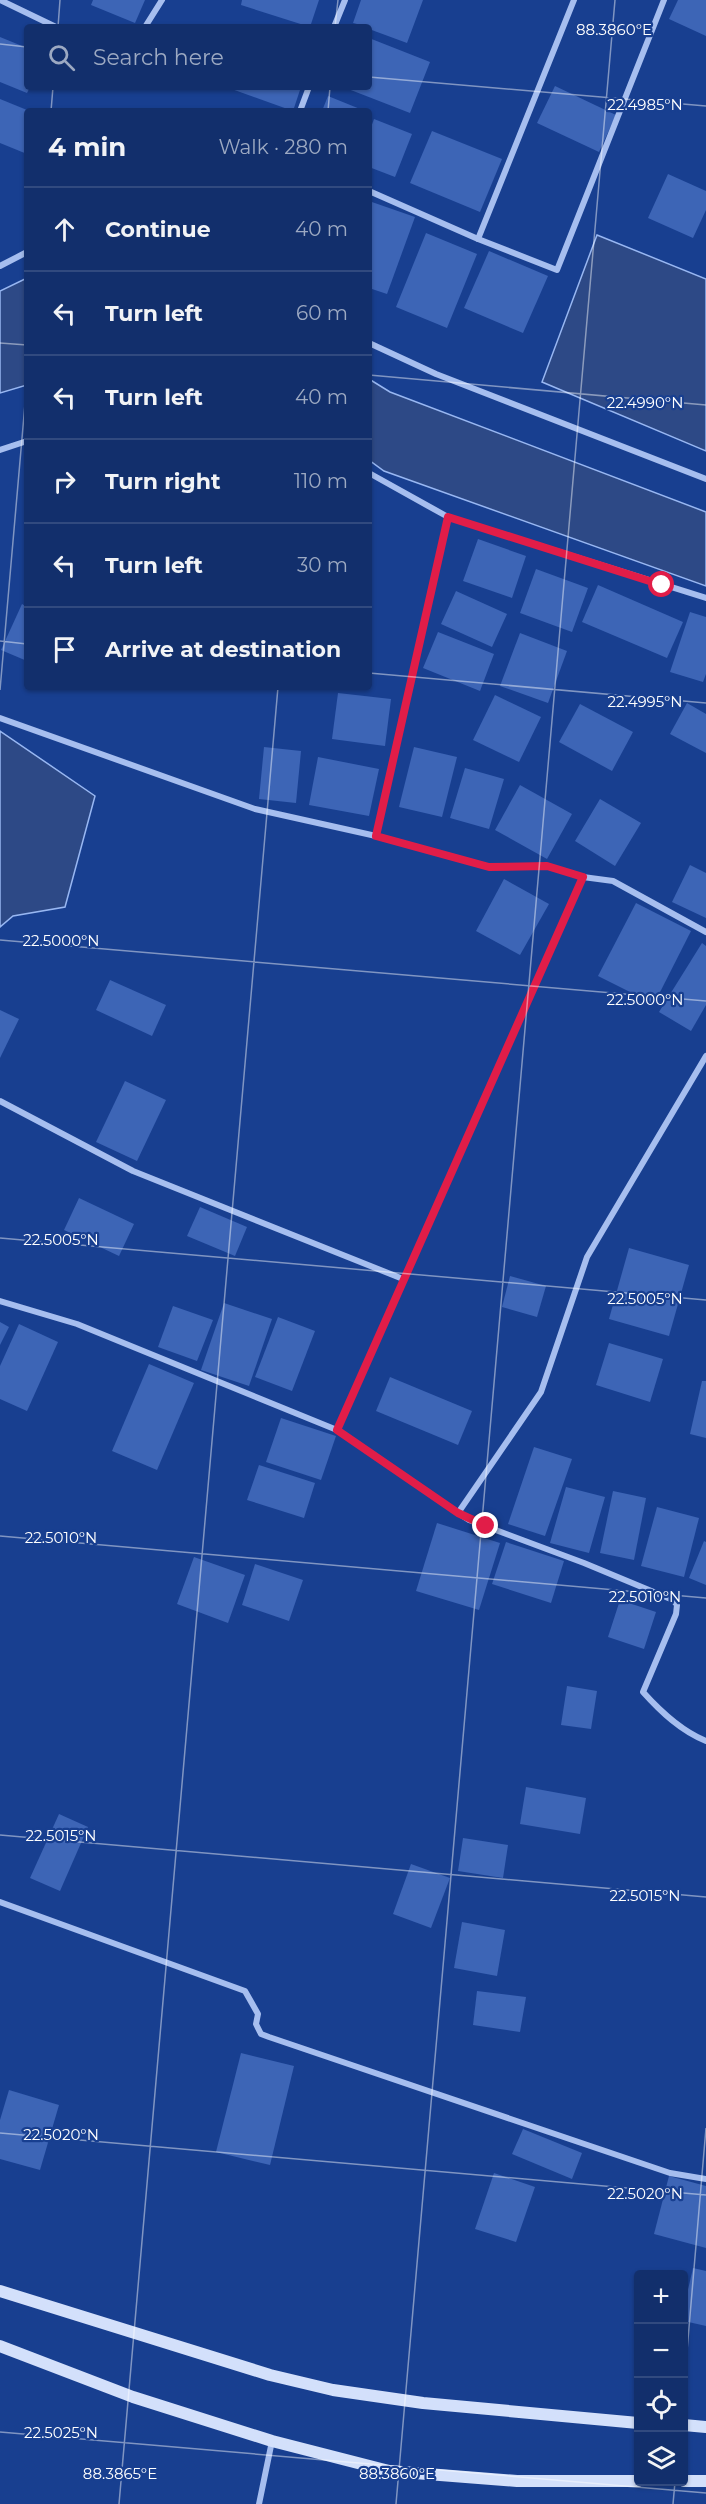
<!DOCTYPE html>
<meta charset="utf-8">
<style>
:root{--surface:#122f6c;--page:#1f3b74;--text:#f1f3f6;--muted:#9ca9c2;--line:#314a7f}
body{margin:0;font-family:Montserrat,sans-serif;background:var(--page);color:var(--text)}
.controls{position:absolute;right:18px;bottom:18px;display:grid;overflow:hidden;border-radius:6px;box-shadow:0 2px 4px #0004}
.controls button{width:54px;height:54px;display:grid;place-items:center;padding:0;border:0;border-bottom:2px solid var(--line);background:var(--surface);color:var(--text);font:30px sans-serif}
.stop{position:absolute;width:18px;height:18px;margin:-14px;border:4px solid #e11d48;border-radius:50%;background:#fff}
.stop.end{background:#e11d48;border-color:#fff;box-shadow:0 2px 6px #0008}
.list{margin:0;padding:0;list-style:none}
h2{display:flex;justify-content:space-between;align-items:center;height:78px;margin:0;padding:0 24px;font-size:26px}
h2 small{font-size:20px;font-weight:400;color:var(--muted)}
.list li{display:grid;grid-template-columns:39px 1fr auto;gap:18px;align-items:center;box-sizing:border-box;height:84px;padding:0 24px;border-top:2px solid var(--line)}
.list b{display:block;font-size:22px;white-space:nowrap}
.list em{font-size:20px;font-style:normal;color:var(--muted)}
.icon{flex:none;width:33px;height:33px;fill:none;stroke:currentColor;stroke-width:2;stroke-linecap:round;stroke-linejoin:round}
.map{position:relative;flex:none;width:706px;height:2504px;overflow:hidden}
.search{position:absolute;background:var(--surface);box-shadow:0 2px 4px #0004;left:24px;top:24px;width:348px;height:66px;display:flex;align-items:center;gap:15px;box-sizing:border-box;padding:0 21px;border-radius:6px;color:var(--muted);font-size:22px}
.panel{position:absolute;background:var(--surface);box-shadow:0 2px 4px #0004;left:24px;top:108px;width:348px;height:582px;border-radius:6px}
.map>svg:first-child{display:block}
.water{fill:#2d4986;stroke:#98b7f2;stroke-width:1.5}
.building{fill:#3d65b6}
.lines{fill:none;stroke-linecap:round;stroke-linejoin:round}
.minor{stroke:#a6beef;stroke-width:6}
.secondary{stroke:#d3e0fb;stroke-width:12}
.route{stroke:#e11d48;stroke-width:8}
.ticks{fill:none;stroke:#fff;stroke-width:1.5;stroke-opacity:0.45}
.ticks-label{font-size:15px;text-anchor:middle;fill:#fff;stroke:#183f90;stroke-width:4.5;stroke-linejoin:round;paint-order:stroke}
</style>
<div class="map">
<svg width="706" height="2504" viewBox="0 0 706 2504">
<rect width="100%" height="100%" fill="#183f90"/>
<!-- water -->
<g class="water">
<path d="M597,235L706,279V451L542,382Z"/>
<path d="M27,278V385L0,393V291Z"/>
<path d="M369,379L390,392L706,512V586L384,471L369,460Z"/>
<path d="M0,731L95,796L65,907L13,916L0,927Z"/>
</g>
<!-- building -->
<g class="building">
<path d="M93,0H145L135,23L91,5Z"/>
<path d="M242,0H319L310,27L241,5Z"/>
<path d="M361,0H423L407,43L369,29V27L353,23Z"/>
<path d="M678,0H706V36L669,19Z"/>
<path d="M0,37L27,48V87H30L27,93L0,82Z"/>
<path d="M369,38L430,62L410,113L343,87H369Z"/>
<path d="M555,86L616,115L599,152L537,123Z"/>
<path d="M226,87H301L293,111Z"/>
<path d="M328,96L365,111H322Z"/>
<path d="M0,99L27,110V154L0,143Z"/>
<path d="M374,119L412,134L395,177L369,167V133Z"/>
<path d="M432,131L502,159L480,212L410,183Z"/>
<path d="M668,174L706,191V210L693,238L648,218Z"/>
<path d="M369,201L415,217L387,294L369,288Z"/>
<path d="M426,233L477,254L447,328L396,307Z"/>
<path d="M489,251L548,276L523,333L464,308Z"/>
<path d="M478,539L526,556L512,598L463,581Z"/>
<path d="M536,569L588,588L572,632L520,613Z"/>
<path d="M598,585L683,622L667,658L582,622Z"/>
<path d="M456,591L507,614L492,647L441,624Z"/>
<path d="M22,604L27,607V661L1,650Z"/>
<path d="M690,612L706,617V674L703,682L670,672Z"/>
<path d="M438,632L494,654L480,691L423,668Z"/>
<path d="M520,633L567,651L548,703L500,686Z"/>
<path d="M338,693L391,699L385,746L332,739Z"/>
<path d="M495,695L541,717L519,762L473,740Z"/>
<path d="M687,703L706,714V753L670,734Z"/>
<path d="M580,704L633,732L612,771L559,742Z"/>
<path d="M264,747L301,751L296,803L259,799Z"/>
<path d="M414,747L457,757L442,817L399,807Z"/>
<path d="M318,757L379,769L369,816L309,805Z"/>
<path d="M465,768L504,779L489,829L450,818Z"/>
<path d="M520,785L572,814L547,859L495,830Z"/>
<path d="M600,799L641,823L615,866L575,841Z"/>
<path d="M690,865L706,873V918L672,902Z"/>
<path d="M504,879L549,904L520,955L476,931Z"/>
<path d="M636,903L691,931L654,1004L598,976Z"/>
<path d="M702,943L706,946V1005L691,1031L659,1012Z"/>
<path d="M110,980L166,1005L152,1036L96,1010Z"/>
<path d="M0,1010L19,1019L0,1058Z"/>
<path d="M125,1081L166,1100L137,1161L96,1142Z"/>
<path d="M79,1198L134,1224L119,1256L64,1230Z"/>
<path d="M200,1207L247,1227L235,1256L187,1236Z"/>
<path d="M629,1248L689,1265L669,1336L609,1319Z"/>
<path d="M510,1276L546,1286L537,1317L502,1307Z"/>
<path d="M224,1303L272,1319L249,1386L201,1370Z"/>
<path d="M173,1306L213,1320L197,1361L158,1347Z"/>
<path d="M278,1317L315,1331L292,1391L255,1377Z"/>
<path d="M0,1322L9,1327L0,1345Z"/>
<path d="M19,1324L58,1342L27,1411L0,1399V1366Z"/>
<path d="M609,1343L663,1359L650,1402L596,1385Z"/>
<path d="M149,1364L194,1383L157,1470L112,1451Z"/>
<path d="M390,1377L472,1411L458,1445L376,1411Z"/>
<path d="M702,1381H706V1438L690,1434Z"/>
<path d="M281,1418L336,1436L321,1480L266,1462Z"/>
<path d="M534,1447L572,1459L545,1536L508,1524Z"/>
<path d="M259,1465L315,1483L304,1518L247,1500Z"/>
<path d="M566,1487L605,1497L589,1553L550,1543Z"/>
<path d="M613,1491L646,1498L634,1560L600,1553Z"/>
<path d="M657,1507L699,1518L684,1577L641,1566Z"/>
<path d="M437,1523L500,1543L479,1610L416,1591Z"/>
<path d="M704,1541L706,1542V1585L689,1578Z"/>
<path d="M506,1542L564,1561L551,1603L492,1584Z"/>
<path d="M194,1557L245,1575L228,1623L177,1604Z"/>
<path d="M255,1564L303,1580L289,1621L242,1605Z"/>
<path d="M620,1600L656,1612L644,1649L608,1637Z"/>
<path d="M567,1686L597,1691L591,1729L561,1725Z"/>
<path d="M526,1787L586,1798L580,1834L520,1824Z"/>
<path d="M59,1814L88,1827L60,1891L30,1878Z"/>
<path d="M463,1838L508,1845L503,1878L458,1871Z"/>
<path d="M411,1864L450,1878L431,1928L393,1914Z"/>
<path d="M462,1922L505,1930L497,1976L454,1968Z"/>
<path d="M477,1991L526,1997L520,2032L473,2025Z"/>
<path d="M241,2053L294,2066L270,2165L216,2152Z"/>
<path d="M9,2090L59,2105L40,2170L0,2159V2120Z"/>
<path d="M523,2129L582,2153L572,2179L512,2154Z"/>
<path d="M494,2173L535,2187L516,2242L475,2229Z"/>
<path d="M669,2176L706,2186V2248L654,2234Z"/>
<path d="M693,2268L706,2271V2326L684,2321V2307Z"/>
</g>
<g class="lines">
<!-- minor -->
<g class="minor">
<path d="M0,0L56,27"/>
<path d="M145,27L162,0"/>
<path d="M334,27L345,0"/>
<path d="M300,111L309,87"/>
<path d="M369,191L478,239L557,270L664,0"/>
<path d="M478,239L574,0"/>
<path d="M0,266L27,252"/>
<path d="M369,343L436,374L706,479"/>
<path d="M0,450L27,441"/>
<path d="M369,473L448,517L706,598"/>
<path d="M0,718L255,809L376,836L489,867L547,866L583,877L613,881L706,932"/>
<path d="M376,836L448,517"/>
<path d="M0,1101L133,1171L403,1279"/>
<path d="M0,1301L77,1324L337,1430L458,1513L541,1392L587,1257L706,1056"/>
<path d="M337,1430L583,877"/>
<path d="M458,1513L469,1520L584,1563L673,1600L677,1605L676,1614L643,1692C661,1712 681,1731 706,1741"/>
<path d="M0,1902L245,1991L258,2014L256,2024L261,2034L269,2037L670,2173L706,2179"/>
<path d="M259,2504L272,2441"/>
</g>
<!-- secondary -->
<g class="secondary">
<path d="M0,2291L270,2375L333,2390L423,2403L638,2423"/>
<path d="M0,2346L133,2397L272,2441L389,2471L517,2481H638"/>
<path d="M684,2425L706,2427"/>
<path d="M684,2481H706"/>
</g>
</g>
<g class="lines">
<!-- route -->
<path class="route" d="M486,1526L458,1513L337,1430L583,877L547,866L489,867L376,836L448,517L662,585"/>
</g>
<!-- ticks -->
<path class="ticks" d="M58,27L60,0M335,27L338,0M0,44L27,47M369,77L706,106M51,111L53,87M328,111L330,87M0,343L27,345M369,375L706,405M0,641L27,644M369,673L706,703M0,690L27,381M0,940L706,1001M0,1238L706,1300M0,1536L706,1598M0,1835L706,1897M0,2133L706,2195M684,2386L706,2128M0,2432L706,2493M119,2504L278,687M396,2504L615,0M673,2504L675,2482"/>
<g class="ticks-label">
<text x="614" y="35">88.3860°E</text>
<text x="645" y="110">22.4985°N</text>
<text x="645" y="408">22.4990°N</text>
<text x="645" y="707">22.4995°N</text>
<text x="61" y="946">22.5000°N</text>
<text x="645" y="1005">22.5000°N</text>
<text x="61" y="1245">22.5005°N</text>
<text x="645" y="1304">22.5005°N</text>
<text x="61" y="1543">22.5010°N</text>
<text x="645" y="1602">22.5010°N</text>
<text x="61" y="1841">22.5015°N</text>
<text x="645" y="1901">22.5015°N</text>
<text x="61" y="2140">22.5020°N</text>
<text x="645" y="2199">22.5020°N</text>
<text x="61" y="2438">22.5025°N</text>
<text x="120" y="2479">88.3865°E</text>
<text x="397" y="2479">88.3860°E</text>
</g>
</svg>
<div class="controls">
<button>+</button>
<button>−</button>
<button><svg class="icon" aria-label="locate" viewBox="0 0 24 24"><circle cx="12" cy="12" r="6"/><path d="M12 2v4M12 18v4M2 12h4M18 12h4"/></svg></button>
<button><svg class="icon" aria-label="layers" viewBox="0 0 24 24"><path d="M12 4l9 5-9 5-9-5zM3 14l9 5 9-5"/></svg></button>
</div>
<div class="stop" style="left:662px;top:585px"></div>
<div class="stop end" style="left:486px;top:1526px"></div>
<div class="search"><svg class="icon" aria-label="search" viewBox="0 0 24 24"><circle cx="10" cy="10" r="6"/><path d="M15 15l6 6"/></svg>Search here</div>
<section class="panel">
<h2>4 min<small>Walk · 280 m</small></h2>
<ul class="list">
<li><svg class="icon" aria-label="ahead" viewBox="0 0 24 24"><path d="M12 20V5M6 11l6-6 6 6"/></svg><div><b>Continue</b></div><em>40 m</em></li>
<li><svg class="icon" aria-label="left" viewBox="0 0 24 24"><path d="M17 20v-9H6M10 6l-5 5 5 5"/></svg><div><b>Turn left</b></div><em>60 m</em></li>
<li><svg class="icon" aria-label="left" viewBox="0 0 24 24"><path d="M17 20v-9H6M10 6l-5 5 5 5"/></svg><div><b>Turn left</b></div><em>40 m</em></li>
<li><svg class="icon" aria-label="right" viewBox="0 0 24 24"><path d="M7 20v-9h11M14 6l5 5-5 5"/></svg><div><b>Turn right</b></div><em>110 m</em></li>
<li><svg class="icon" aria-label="left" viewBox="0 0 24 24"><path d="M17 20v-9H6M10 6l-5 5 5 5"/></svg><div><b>Turn left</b></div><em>30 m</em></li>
<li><svg class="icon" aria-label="arrive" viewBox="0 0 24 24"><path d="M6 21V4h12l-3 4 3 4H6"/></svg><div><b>Arrive at destination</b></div></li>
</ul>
</section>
</div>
